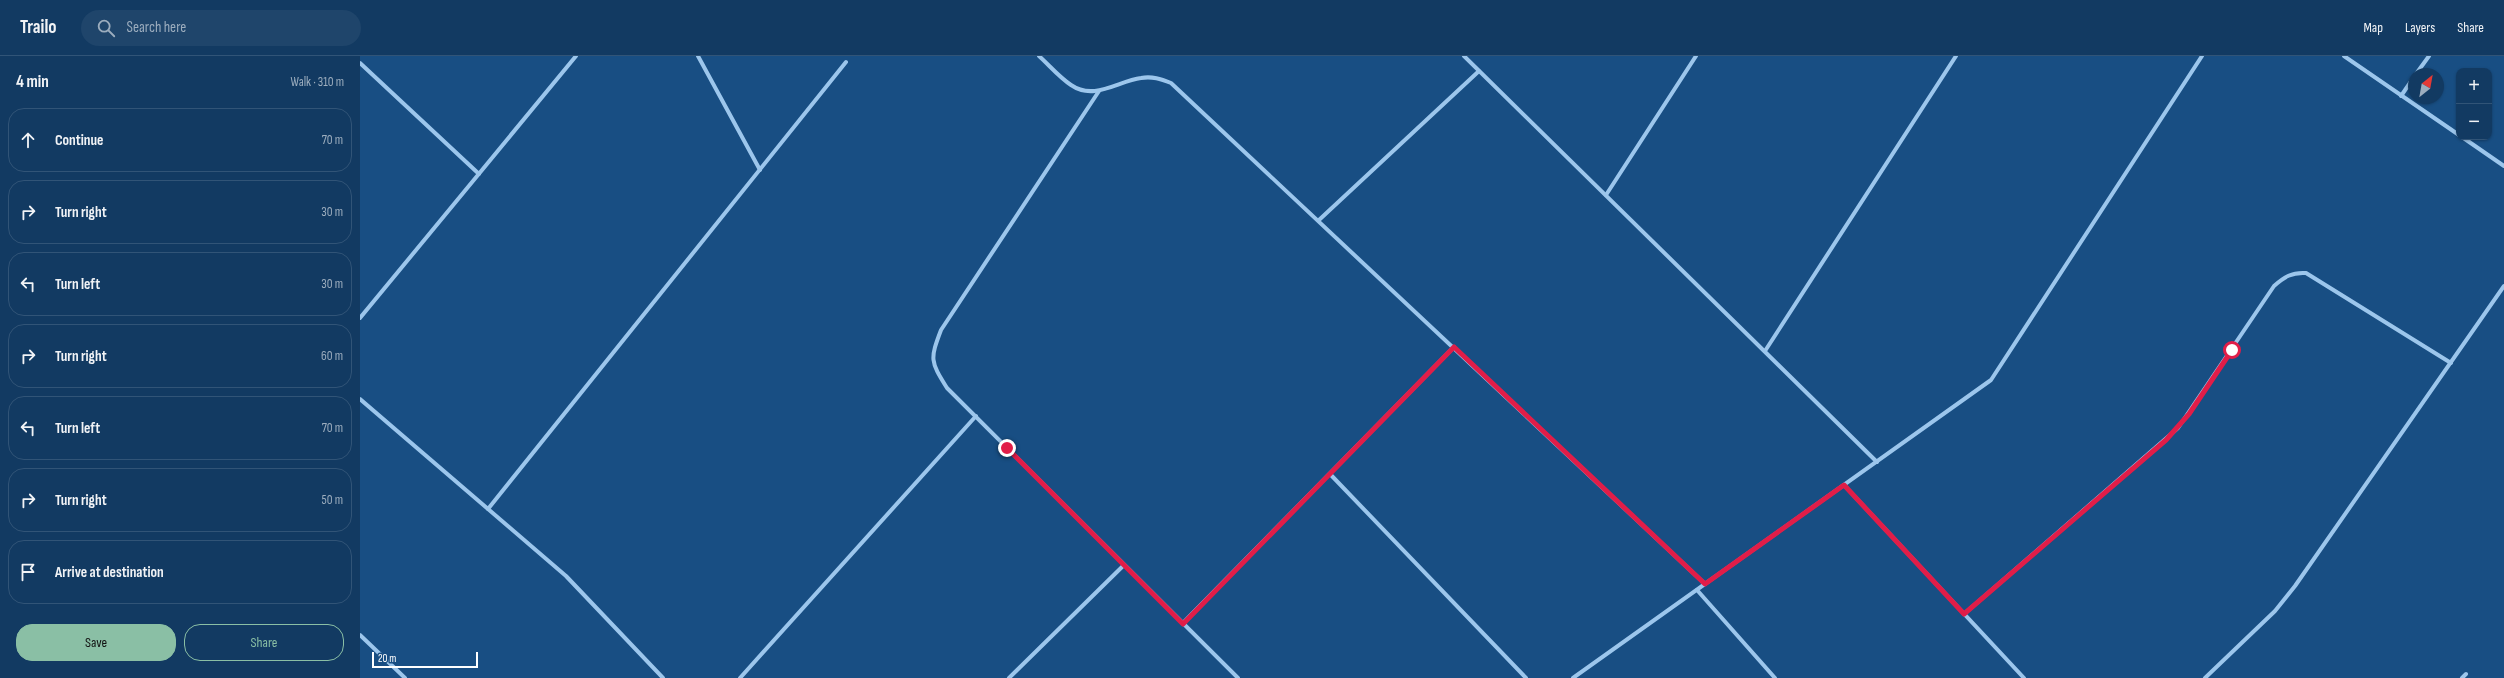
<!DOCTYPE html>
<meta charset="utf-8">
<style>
:root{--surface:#123a62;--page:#1f456b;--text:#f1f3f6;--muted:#9cadbe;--line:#315477;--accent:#8abfa5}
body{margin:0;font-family:"Sofia Sans Condensed",sans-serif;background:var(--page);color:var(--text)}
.controls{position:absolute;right:12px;top:12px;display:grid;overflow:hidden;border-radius:8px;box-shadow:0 1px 3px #0004}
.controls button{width:36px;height:36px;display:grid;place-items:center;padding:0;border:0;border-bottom:1px solid var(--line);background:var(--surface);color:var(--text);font:20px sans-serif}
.compass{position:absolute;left:2048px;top:12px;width:36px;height:36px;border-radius:50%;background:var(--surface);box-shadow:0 1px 3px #0004;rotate:31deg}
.scale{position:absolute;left:12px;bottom:10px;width:106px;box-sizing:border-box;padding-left:4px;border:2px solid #fff;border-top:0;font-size:11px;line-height:14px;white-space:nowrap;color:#fff;-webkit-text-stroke:3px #184e83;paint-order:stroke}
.stop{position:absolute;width:12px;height:12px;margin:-9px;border:3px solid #e11d48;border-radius:50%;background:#fff}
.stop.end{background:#e11d48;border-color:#fff;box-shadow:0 1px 4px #0008}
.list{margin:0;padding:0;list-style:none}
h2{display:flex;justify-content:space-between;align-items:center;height:52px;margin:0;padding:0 16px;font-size:17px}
h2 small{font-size:13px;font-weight:400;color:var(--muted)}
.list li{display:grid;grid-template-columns:26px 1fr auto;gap:12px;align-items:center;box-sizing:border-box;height:64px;margin:0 8px 8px;padding:0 8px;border:1px solid var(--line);border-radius:16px}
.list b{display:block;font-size:15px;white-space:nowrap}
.list em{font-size:13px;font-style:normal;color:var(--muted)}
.actions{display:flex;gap:8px;padding:12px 16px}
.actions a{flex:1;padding:9px 0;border:1px solid var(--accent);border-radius:16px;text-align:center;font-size:14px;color:var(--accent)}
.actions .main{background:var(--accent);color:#111}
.icon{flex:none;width:22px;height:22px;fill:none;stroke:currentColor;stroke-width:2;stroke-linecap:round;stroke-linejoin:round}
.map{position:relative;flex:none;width:2144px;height:622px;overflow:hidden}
header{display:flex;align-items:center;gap:24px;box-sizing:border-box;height:56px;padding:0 20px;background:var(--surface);border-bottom:1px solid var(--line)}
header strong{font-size:19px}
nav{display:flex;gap:22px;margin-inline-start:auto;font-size:14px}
.search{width:280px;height:36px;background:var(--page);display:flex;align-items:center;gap:10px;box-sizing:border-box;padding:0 14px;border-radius:22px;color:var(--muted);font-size:15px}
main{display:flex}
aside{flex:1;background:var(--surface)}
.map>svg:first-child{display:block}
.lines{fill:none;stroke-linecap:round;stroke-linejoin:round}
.street{stroke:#9cc6ec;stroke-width:4}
.route{stroke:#e11d48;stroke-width:5}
</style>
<header>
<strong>Trailo</strong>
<div class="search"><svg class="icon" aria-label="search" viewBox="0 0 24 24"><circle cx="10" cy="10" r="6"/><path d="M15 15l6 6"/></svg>Search here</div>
<nav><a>Map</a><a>Layers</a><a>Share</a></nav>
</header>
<main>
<aside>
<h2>4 min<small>Walk · 310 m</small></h2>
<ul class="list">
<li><svg class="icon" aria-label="ahead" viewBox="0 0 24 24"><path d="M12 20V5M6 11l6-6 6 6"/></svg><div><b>Continue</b></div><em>70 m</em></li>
<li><svg class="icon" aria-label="right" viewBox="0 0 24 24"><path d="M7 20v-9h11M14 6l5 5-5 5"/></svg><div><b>Turn right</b></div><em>30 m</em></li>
<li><svg class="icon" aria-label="left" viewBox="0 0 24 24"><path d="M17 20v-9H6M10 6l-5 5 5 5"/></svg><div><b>Turn left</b></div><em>30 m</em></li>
<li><svg class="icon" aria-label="right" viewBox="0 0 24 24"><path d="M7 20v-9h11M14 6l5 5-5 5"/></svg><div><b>Turn right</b></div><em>60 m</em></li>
<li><svg class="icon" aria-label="left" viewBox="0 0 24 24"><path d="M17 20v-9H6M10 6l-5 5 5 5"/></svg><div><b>Turn left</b></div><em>70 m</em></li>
<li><svg class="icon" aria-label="right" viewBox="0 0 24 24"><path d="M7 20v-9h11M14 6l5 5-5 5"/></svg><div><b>Turn right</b></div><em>50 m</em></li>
<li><svg class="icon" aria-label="arrive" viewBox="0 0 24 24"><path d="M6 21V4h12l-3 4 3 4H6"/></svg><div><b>Arrive at destination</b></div></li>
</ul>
<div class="actions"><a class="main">Save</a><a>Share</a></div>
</aside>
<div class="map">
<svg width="2144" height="622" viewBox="0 0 2144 622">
<rect width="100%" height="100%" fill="#184e83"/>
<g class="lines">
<!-- street -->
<g class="street">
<path d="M338,0L400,114"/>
<path d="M679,0C689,9 699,21 711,29C734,45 758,25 781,22C792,20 801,23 811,27L1345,528"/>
<path d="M1104,0L1517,406"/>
<path d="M1984,0L2099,79"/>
<path d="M0,7L119,118"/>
<path d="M2056,18L2069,0"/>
<path d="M739,35L581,274C570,303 570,305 587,332L878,622"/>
<path d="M2041,40L2054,21"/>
<path d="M2102,81L2144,110"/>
<path d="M1246,139L1336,0"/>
<path d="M959,164L1119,15"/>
<path d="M0,262L216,0"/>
<path d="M1405,295L1596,0"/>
<path d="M0,343L206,520L303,622"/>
<path d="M970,418L1166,622"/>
<path d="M1484,429L1664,622"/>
<path d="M128,453L486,6"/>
<path d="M1337,534L1415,622"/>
<path d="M1604,558L1818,372L1914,230C1924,221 1932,216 1946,217L2091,307"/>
<path d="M823,567L1094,291"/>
<path d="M0,579L45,622"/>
<path d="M380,622L616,360"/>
<path d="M649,622L764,509"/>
<path d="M1213,622L1631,324L1842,0"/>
<path d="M1845,622L1915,555L1935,530L2144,230"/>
<path d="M2102,622L2106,618"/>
</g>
</g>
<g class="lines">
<!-- route -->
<path class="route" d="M647,392L823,568L1094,291L1345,528L1484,429L1604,558L1806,384L1829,358L1872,294"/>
</g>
</svg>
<div class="controls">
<button>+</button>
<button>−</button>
</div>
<svg class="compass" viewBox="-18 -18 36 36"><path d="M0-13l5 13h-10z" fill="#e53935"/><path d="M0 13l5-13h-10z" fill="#9cadbe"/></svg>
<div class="scale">20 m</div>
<div class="stop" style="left:1872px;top:294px"></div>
<div class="stop end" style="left:647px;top:392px"></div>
</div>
</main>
